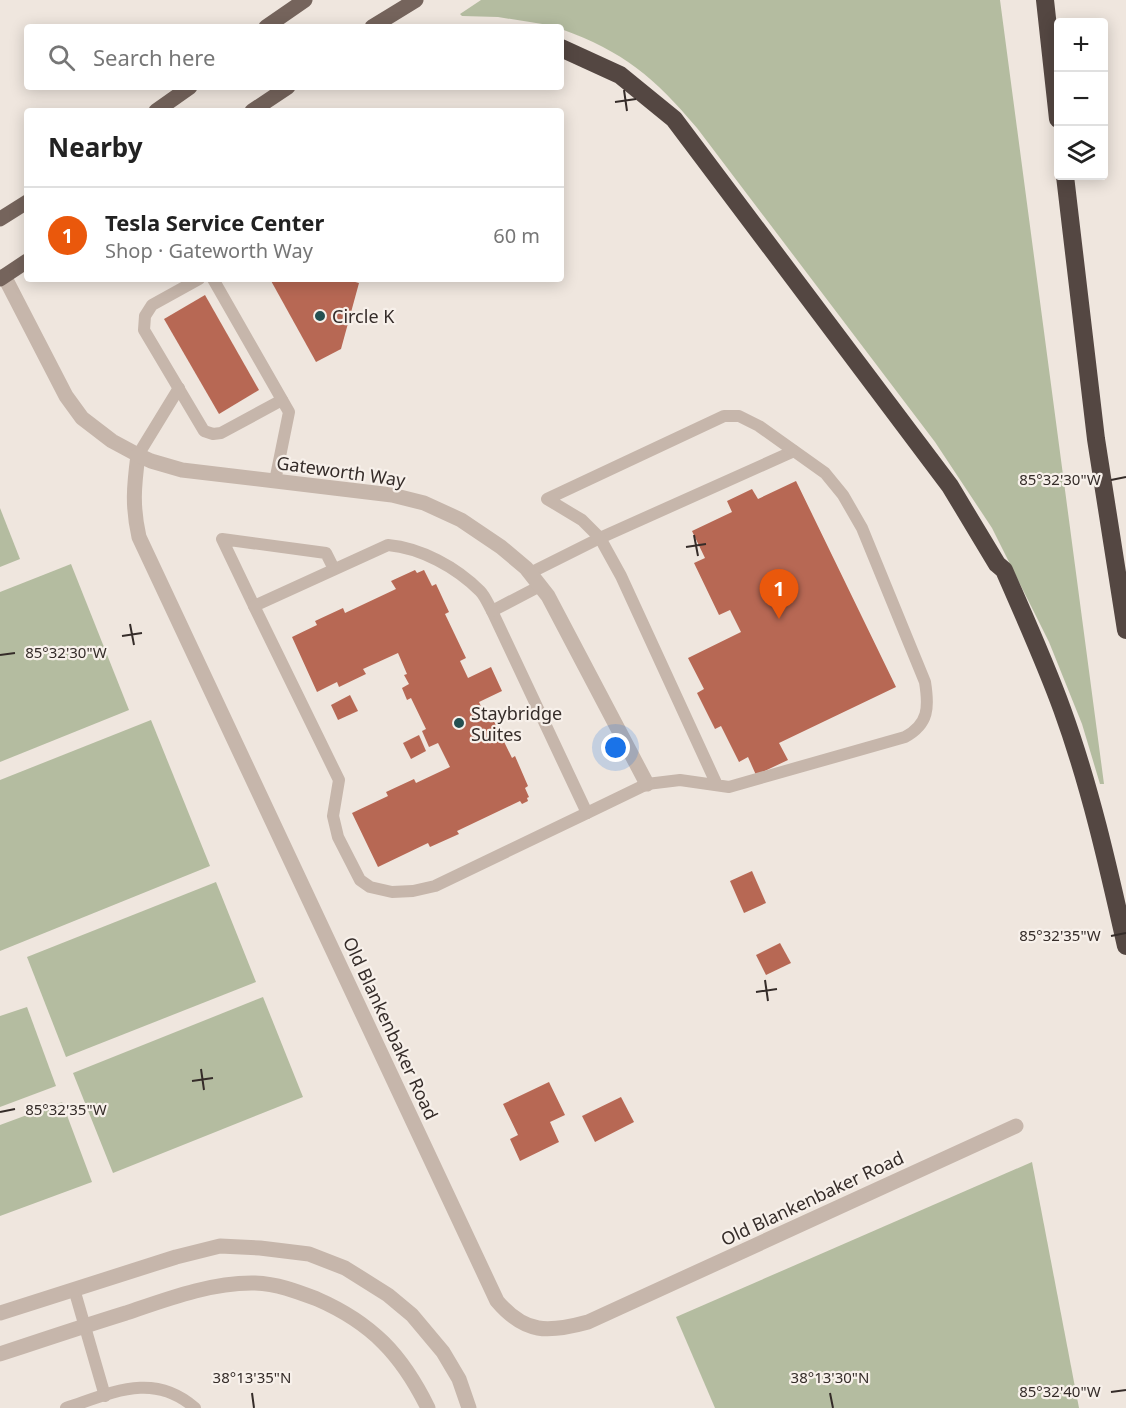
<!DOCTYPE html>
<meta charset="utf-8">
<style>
:root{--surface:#fff;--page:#f2f2f2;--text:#222;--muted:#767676;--line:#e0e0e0;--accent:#ea580c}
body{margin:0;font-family:"Noto Sans",sans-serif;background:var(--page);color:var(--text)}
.controls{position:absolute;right:18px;top:18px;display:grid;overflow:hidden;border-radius:6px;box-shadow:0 3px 15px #0003}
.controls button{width:54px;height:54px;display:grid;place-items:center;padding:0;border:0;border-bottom:2px solid var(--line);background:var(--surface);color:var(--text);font:30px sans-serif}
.you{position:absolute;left:616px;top:748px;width:21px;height:21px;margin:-15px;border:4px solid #fff;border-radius:50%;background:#1a73e8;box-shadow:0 0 0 9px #1a73e833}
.badge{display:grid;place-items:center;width:39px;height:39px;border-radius:50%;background:var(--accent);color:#fff;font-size:20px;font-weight:700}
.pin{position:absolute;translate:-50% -50px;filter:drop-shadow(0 2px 3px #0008)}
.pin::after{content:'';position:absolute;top:32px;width:21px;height:18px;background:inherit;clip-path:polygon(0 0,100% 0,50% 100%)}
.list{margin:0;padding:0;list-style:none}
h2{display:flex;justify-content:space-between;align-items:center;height:78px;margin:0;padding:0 24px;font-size:26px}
h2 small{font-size:20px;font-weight:400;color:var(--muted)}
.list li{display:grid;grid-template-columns:39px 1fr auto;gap:18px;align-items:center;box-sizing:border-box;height:96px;padding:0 24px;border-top:2px solid var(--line)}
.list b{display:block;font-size:22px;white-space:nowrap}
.list p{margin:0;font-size:20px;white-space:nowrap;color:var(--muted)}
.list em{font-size:20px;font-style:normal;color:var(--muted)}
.icon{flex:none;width:33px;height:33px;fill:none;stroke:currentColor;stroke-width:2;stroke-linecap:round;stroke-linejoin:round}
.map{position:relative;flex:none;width:1126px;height:1408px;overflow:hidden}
.search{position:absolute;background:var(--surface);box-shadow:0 3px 15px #0003;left:24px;top:24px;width:540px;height:66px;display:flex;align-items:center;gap:15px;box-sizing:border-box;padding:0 21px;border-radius:6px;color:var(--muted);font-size:22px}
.panel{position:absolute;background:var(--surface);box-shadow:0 3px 15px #0003;left:24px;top:108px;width:540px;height:174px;border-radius:6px}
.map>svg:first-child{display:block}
.green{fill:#b4bca0}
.building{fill:#b76854}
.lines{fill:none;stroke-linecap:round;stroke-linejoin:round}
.lane{stroke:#c6b6ab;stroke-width:12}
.street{stroke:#c6b6ab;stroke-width:15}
.primary{stroke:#75645c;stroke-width:15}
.highway{stroke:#544742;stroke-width:18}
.ticks{fill:none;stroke:#352c29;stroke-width:2}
.poi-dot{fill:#245051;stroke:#f7f0ea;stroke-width:2}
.labels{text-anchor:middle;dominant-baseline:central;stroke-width:4.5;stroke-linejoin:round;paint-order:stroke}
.poi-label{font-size:18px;fill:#352c29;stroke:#f7f0ea;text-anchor:start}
.street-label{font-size:18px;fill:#352c29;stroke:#f7f0ea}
.ticks-label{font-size:15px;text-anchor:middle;fill:#352c29;stroke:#f7f0ea;stroke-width:4.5;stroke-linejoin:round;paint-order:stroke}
</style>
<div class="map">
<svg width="1126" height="1408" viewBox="0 0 1126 1408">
<rect width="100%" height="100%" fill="#efe6de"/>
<!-- green -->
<g class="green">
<path d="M481,0H1000L1104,784H1100L1082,724L1049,642L992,528L935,442L697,128C655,78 623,51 561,29V27L498,17L462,16L460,14Z"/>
<path d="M0,508L20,559L0,567Z"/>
<path d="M71,564L129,710L0,762V592Z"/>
<path d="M151,720L210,866L0,951V780Z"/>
<path d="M216,882L256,982L66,1057L27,957Z"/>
<path d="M263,997L303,1097L113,1173L73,1073Z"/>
<path d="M27,1007L56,1086L0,1107V1016Z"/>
<path d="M62,1102L92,1182L0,1216V1125Z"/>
<path d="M1032,1162L1079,1408H715L676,1317Z"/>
</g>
<!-- building -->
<g class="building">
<path d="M270,279H344L359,283L341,349L316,362Z"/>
<path d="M205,295L259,390L219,414L164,319Z"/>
<path d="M796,481L896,687L779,743L788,760L756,775L748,757L739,762L721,726L715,729L697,693L704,689L688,658L741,632L730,610L719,615L694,563L705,558L692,531L732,512L727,501L752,489L758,499Z"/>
<path d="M415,570L417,573L424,570L432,586L436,584L449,612L445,614L466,658L460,661L468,678L491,667L502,691L479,702L486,717L491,715L512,758L515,756L528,786L525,788L529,797L527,798L528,801L522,804L520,801L457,831L459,834L430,847L428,843L378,867L352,813L388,796L386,792L414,779L416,783L450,767L438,743L429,747L422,731L426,729L411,698L407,700L402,688L409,684L404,675L407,674L398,653L363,669L366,674L339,687L337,682L317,692L292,637L317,625L315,621L343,608L345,613L396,589L391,581Z"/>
<path d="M350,695L358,711L338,720L331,705Z"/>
<path d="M419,735L426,751L411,759L403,743Z"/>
<path d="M752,871L766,903L744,913L730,881Z"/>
<path d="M780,943L791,963L766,975L756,955Z"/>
<path d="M549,1082L565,1115L550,1122L559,1142L520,1161L510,1139L518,1135L503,1104Z"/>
<path d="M621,1097L634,1122L595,1142L582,1116Z"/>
</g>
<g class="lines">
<!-- lane -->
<g class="lane">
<path d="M199,279L152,305L145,316L144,330L204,431L213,434L221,433L282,400"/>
<path d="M213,279L289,412L275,481"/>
<path d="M138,455L179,388"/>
<path d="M530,573L600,538L794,451"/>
<path d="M540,586L492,611L587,813L647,784L680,780L729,787L905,737C929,724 929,707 925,682L862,528L843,495L825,473L759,426L739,416H724L547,499L582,520L600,538L621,576L717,785"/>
<path d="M254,606L222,539L326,553L334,569"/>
<path d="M492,611C488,604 485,596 480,591C456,567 421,548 388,545L254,606L339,780L333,816L338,837L360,880L370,887L392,892L413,891L435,886L587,813"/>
<path d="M74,1289L105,1396"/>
<path d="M66,1408C112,1393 153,1371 195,1408"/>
</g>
<!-- street -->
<g class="street">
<path d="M4,276L66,396L82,418L112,441L138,455C134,486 132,506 139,537L497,1301C525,1334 548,1333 588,1322L1016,1126"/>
<path d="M138,455L151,461L182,470L392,495L424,503L461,520L501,547L526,568L548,596L647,784"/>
<path d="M0,1313L176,1257L220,1246L260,1248L309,1254L345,1268L388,1295L412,1315L443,1352L459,1379L469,1408"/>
<path d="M0,1354C42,1340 84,1326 126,1313C167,1299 212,1282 255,1283C278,1284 296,1291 317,1299C372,1323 402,1355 428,1408"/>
</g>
<!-- primary -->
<g class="primary">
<path d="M266,27L305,0"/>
<path d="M372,27L416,0"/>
<path d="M156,111L190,87"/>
<path d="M252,111L288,87"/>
<path d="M0,219L27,202"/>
<path d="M0,279L27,261"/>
</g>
<!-- highway -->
<g class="highway">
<path d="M1045,0L1058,119"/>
<path d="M561,48L620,75L674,119L950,486L997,564L1004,570C1024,616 1045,662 1062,709C1090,786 1108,866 1126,946"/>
<path d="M1065,176L1096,439L1126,630"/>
</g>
</g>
<!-- ticks -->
<path class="ticks" d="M624,90L627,111M615,102L636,99M1111,480L1126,477M694,535L698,556M686,547L706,544M130,624L134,645M122,636L142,633M0,655L15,653M1111,936L1126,933M765,980L768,1001M756,992L777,989M201,1069L204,1090M192,1081L213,1078M0,1112L15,1109M1111,1392L1126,1390M252,1393L254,1408M830,1393L833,1408"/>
<!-- markers -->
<g class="poi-dot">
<circle cx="320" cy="316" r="6"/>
<circle cx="459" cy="723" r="6"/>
</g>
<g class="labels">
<!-- poi labels -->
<g class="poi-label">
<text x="332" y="316">Circle K</text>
<text x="471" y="713">Staybridge<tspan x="471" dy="21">Suites</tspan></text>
</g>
<!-- street labels -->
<g class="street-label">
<text transform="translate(341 471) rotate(8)">Gateworth Way</text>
<text transform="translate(391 1028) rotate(65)">Old Blankenbaker Road</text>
<text transform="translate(812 1198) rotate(-25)">Old Blankenbaker Road</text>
</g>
</g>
<g class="ticks-label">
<text x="1060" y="485">85°32'30"W</text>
<text x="66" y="658">85°32'30"W</text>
<text x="1060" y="941">85°32'35"W</text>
<text x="66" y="1115">85°32'35"W</text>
<text x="252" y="1383">38°13'35"N</text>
<text x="830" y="1383">38°13'30"N</text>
<text x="1060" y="1397">85°32'40"W</text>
</g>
</svg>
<div class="controls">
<button>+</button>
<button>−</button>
<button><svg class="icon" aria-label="layers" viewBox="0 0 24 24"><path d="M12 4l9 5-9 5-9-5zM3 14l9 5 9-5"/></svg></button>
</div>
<div class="you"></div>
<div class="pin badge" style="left:779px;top:619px">1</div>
<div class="search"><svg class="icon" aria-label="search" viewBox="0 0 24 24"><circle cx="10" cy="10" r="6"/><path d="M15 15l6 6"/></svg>Search here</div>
<section class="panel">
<h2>Nearby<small></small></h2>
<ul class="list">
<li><span class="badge">1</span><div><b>Tesla Service Center</b><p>Shop · Gateworth Way</p></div><em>60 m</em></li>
</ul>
</section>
</div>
